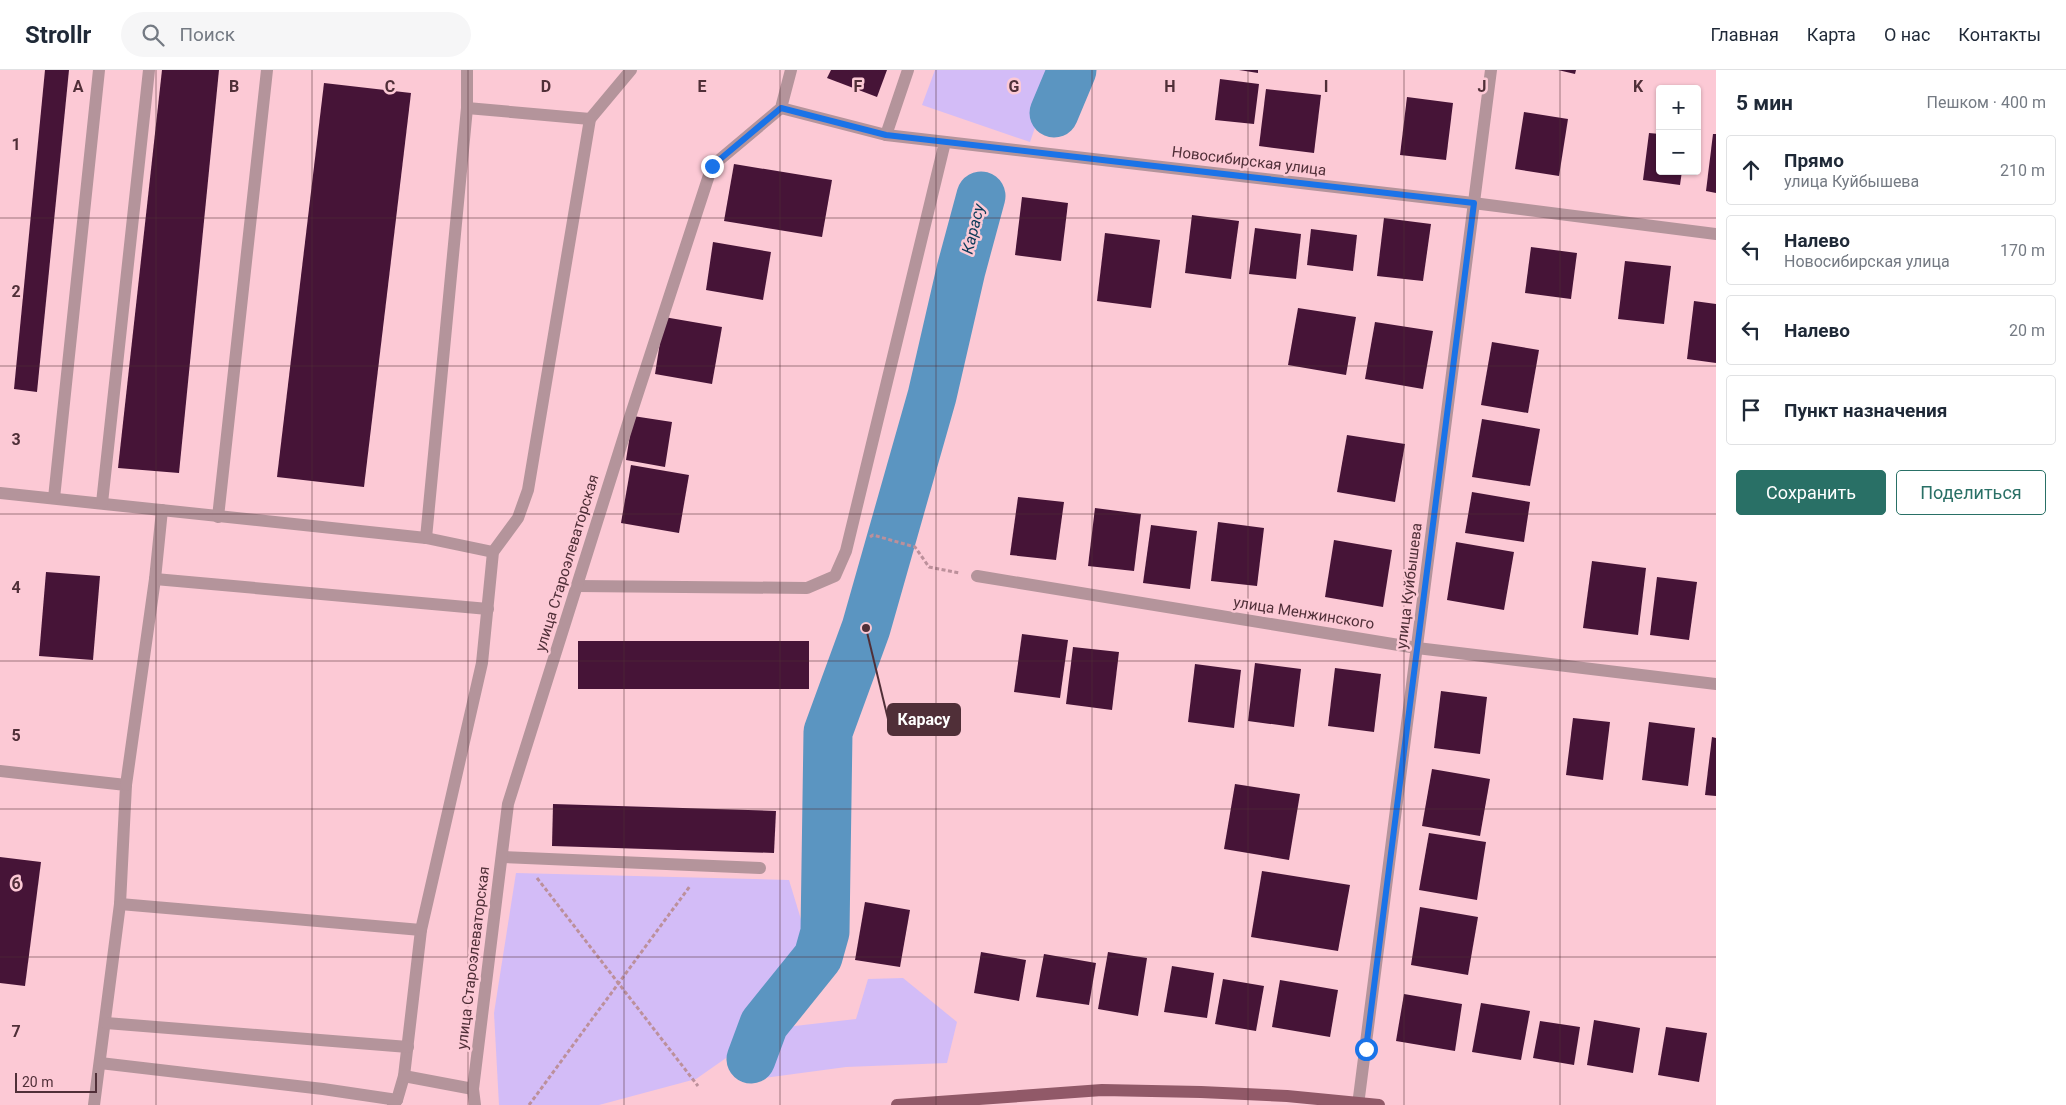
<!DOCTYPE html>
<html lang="ru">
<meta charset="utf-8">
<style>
:root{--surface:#fff;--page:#f6f6f7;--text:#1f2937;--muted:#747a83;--line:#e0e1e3;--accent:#297066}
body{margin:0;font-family:Roboto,sans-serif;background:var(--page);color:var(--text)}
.controls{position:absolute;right:15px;top:15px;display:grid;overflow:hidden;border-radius:5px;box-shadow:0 1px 4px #0004}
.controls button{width:45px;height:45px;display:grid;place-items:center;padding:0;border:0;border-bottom:1px solid var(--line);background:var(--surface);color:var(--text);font:25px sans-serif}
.scale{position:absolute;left:15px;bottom:12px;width:82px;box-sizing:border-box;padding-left:5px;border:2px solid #502f38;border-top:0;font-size:14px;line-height:18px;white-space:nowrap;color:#502f38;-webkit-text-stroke:4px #fcc9d5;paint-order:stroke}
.stop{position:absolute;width:15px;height:15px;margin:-11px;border:4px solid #1a73e8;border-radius:50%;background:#fff}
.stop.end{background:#1a73e8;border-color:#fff;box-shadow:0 1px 5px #0008}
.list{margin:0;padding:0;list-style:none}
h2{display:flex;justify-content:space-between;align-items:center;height:65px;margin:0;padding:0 20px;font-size:21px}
h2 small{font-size:16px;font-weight:400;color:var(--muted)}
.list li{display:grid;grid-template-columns:32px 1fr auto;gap:15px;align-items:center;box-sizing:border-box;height:70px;margin:0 10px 10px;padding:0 10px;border:1px solid var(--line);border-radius:5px}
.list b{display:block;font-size:19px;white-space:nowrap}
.list p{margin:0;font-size:16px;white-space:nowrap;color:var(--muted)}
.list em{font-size:16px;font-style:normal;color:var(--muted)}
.actions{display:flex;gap:10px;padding:15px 20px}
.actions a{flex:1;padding:11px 0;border:1px solid var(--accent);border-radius:5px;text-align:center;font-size:18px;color:var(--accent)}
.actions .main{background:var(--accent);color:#fff}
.icon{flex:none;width:28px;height:28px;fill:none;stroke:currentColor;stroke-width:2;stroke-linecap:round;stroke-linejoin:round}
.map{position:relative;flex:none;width:1716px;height:1035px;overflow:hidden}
header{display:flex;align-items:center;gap:30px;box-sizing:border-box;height:70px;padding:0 25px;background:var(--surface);border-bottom:1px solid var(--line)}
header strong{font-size:24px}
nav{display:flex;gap:28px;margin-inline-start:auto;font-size:18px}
.search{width:350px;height:45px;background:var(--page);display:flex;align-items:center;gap:12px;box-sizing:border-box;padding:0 18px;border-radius:28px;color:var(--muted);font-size:19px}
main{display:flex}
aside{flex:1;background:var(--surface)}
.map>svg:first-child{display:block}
.green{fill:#d3bcf7}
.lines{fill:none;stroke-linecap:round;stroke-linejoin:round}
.river{stroke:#5b95c1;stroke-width:49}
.building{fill:#461437}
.path{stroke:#bc909b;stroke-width:3;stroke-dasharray:4 2.5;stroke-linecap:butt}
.lane{stroke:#b4949b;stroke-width:12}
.street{stroke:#b4949b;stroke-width:12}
.primary{stroke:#915968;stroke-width:12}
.route{stroke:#1a73e8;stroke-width:6}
.grid{fill:none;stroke:#502f38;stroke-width:1;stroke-opacity:0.55}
.labels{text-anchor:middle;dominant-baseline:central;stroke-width:5;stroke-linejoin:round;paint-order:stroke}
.street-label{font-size:15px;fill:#502f38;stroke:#fcc9d5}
.water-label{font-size:16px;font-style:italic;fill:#0b3a58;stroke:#fcc9d5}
.grid-label{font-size:16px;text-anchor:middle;font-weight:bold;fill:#502f38;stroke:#fcc9d5;stroke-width:5;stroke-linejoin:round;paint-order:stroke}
.leader{fill:none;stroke:#502f38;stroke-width:2}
.callout-dot{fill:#502f38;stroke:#fcc9d5;stroke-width:2}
.callout{fill:#502f38;stroke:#502f38;stroke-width:2}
.callout-label{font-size:16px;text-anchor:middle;font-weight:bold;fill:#fff}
</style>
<header>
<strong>Strollr</strong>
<div class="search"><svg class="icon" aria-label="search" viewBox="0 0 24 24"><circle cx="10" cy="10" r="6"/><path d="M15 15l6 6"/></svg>Поиск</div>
<nav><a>Главная</a><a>Карта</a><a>О нас</a><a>Контакты</a></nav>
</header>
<main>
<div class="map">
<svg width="1716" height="1035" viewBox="0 0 1716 1035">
<rect width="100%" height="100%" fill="#fcc9d5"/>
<!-- green -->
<g class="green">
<path d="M935,0H1055L1030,72L922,35Z"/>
<path d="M516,803L789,810L810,879L739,979L696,1009L599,1035H499L494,943Z"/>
<path d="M903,908L957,952L947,993L846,997L764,1008L786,957L856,949L868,909Z"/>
</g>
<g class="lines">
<!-- river -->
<g class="river">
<path d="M1054,43L1072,0"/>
<path d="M751,989L764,954L818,887L825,862L828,662L866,558L932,326L961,200L981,126"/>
</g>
</g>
<!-- building -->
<g class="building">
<path d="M45,0H69L37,322L14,319Z"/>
<path d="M162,0H219L179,403L118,398Z"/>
<path d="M831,0H887L877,27L827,8Z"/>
<path d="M1239,0H1258V3Z"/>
<path d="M1558,0H1576L1575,4Z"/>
<path d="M1220,9L1259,14L1254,54L1215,50Z"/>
<path d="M324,13L411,23L364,417L277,407Z"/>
<path d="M1266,19L1321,25L1314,83L1259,76Z"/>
<path d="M1407,27L1453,33L1446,90L1400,85Z"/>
<path d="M1524,42L1568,49L1559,106L1515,99Z"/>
<path d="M1649,63L1660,64V101H1682L1680,115L1643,110Z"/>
<path d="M1713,64H1716V123L1706,121Z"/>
<path d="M734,94L832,110L822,167L724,151Z"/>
<path d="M1022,127L1068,133L1061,191L1015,185Z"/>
<path d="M1192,145L1239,151L1231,209L1185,203Z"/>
<path d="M1384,148L1431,154L1423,211L1377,206Z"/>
<path d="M1255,158L1301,164L1296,209L1249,204Z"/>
<path d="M1311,159L1357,165L1353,201L1307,195Z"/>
<path d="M1105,163L1160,170L1151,238L1097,231Z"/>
<path d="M713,172L771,182L763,230L706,220Z"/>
<path d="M1531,177L1577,183L1571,229L1525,223Z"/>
<path d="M1625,191L1671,196L1664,254L1618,249Z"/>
<path d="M1694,231L1716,234V293L1687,289Z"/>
<path d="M1298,238L1356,247L1346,305L1288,295Z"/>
<path d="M664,247L722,257L712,314L655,304Z"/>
<path d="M1375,252L1433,261L1423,319L1365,309Z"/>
<path d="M1492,272L1539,280L1528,343L1481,335Z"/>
<path d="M633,346L672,352L665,397L626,390Z"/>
<path d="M1482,349L1540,359L1530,416L1472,407Z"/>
<path d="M1347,365L1405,374L1395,432L1337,422Z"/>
<path d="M631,395L689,405L679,463L621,453Z"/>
<path d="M1472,422L1530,432L1524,472L1465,463Z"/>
<path d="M1018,427L1064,432L1056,490L1010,485Z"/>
<path d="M1095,438L1141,444L1134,501L1088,496Z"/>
<path d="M1218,452L1264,458L1257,516L1211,511Z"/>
<path d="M1151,455L1197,461L1190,519L1143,513Z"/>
<path d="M1334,470L1392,480L1383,537L1325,527Z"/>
<path d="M1456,472L1514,482L1504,540L1447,530Z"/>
<path d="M1592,491L1646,498L1638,565L1583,558Z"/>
<path d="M46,502L100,506L93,590L39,586Z"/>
<path d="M1657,507L1697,512L1689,570L1650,565Z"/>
<path d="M1022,564L1068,570L1060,628L1014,622Z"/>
<rect x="578" y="571" width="231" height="48"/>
<path d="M1073,577L1119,582L1112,640L1066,634Z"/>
<path d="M1255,593L1301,599L1294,657L1248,651Z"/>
<path d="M1195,594L1241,600L1234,658L1188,652Z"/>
<path d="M1335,598L1381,604L1374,662L1328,656Z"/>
<path d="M1441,621L1487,627L1480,684L1434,678Z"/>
<path d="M1573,648L1610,652L1603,710L1566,705Z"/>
<path d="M1649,652L1695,658L1688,716L1642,710Z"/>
<path d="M1712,667L1716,668V726L1705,725Z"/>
<path d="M1432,699L1490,709L1480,766L1422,756Z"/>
<path d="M1235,714L1300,724L1289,790L1224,779Z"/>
<path d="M553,734L776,741L774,783L552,776Z"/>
<path d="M1429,763L1486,772L1477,830L1419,820Z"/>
<path d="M0,787L41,792L25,916L0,913Z"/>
<path d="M1262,801L1350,815L1338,881L1251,867Z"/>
<path d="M865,832L910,840L900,897L855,890Z"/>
<path d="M1420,837L1478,847L1468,905L1411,895Z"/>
<path d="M981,882L1026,890L1019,931L974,923Z"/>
<path d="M1108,882L1147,888L1138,946L1098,939Z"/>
<path d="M1044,884L1096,893L1089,935L1036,927Z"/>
<path d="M1172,896L1214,903L1207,948L1164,942Z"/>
<path d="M1223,909L1264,916L1256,961L1215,954Z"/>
<path d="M1280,910L1338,920L1330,967L1272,957Z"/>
<path d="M1404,924L1462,934L1455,981L1396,971Z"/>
<path d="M1481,933L1530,941L1521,990L1472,982Z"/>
<path d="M1594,950L1640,958L1633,1003L1587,995Z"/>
<path d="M1540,951L1580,957L1574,995L1533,988Z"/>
<path d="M1666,957L1707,963L1699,1012L1658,1005Z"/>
</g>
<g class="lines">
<!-- path -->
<g class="path">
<path d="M870,467L873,465L915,477L929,497L959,503"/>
<path d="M537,808L698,1016"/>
<path d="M529,1035L690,816"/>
</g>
<!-- lane -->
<g class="lane">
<path d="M467,38L590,49"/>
<path d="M0,423L426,468L493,482"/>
<path d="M54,428L99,0"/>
<path d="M102,433L149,0"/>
<path d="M218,447L267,0"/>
<path d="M426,468L467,38V0"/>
<path d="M155,509L488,539"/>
<path d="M577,516L807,518L835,506L846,481L945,72"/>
<path d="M0,701L126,715L120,834L94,1035"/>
<path d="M126,715L155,509L162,440"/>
<path d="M502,787L760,798"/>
<path d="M120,834L421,860L404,1006L397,1030L393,1035"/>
<path d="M421,860L482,593L493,482L518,448L528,420L590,49L631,0"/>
<path d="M106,953L408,977"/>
<path d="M100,993L323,1019L397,1030"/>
<path d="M404,1006L473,1019"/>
</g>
<!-- street -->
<g class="street">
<path d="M781,38L886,65L1473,133L1716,164"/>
<path d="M886,65L908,0"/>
<path d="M977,506L1417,578L1716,614"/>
<path d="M475,1035L473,1019L508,734L631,344L712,96L781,38L791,0"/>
<path d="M1358,1035L1491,0"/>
</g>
<!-- primary -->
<path class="primary" d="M897,1035L1102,1020L1201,1022L1287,1026L1379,1035"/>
</g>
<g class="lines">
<!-- route -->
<path class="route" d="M712,96L781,38L886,65L1474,133L1366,979"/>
</g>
<!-- grid -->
<path class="grid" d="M156,0V1035M312,0V1035M468,0V1035M624,0V1035M780,0V1035M936,0V1035M1092,0V1035M1248,0V1035M1404,0V1035M1560,0V1035M0,148H1716M0,296H1716M0,444H1716M0,591H1716M0,739H1716M0,887H1716"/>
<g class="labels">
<!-- street labels -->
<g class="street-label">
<text transform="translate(1249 91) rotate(7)">Новосибирская улица</text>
<text transform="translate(567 493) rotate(-73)">улица Староэлеваторская</text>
<text transform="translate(1409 516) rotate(-83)">улица Куйбышева</text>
<text transform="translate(1304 543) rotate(9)">улица Менжинского</text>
<text transform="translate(473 888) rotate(-83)">улица Староэлеваторская</text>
</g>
<!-- water labels -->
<g class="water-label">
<text transform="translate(973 159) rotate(-76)">Карасу</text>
</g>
</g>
<g class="grid-label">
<text x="78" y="22">A</text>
<text x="234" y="22">B</text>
<text x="390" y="22">C</text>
<text x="546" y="22">D</text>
<text x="702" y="22">E</text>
<text x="858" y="22">F</text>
<text x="1014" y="22">G</text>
<text x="1170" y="22">H</text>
<text x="1326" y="22">I</text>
<text x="1482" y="22">J</text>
<text x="1638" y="22">K</text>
<text x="16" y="80">1</text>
<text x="16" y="227">2</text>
<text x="16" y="375">3</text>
<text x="16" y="523">4</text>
<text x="16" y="671">5</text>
<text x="16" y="819">6</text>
<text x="16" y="967">7</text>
</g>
<!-- callouts -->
<path class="leader" d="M866 558L888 649"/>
<circle class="callout-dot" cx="866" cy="558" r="5"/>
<rect class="callout" x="888" y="634" width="72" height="31" rx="5"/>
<g class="callout-label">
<text x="924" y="655">Карасу</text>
</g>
</svg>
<div class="controls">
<button>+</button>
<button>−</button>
</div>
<div class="scale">20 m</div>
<div class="stop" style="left:1366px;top:979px"></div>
<div class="stop end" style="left:712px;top:96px"></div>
</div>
<aside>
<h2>5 мин<small>Пешком · 400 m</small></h2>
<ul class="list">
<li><svg class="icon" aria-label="ahead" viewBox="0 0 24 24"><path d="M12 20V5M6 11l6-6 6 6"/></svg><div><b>Прямо</b><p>улица Куйбышева</p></div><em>210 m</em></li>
<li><svg class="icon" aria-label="left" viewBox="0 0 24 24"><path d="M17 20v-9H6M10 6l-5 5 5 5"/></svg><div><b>Налево</b><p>Новосибирская улица</p></div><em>170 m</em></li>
<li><svg class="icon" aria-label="left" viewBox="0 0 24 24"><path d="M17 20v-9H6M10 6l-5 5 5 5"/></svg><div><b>Налево</b></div><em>20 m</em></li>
<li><svg class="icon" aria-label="arrive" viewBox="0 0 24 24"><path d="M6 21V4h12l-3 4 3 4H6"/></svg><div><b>Пункт назначения</b></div></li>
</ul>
<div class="actions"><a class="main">Сохранить</a><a>Поделиться</a></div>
</aside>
</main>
